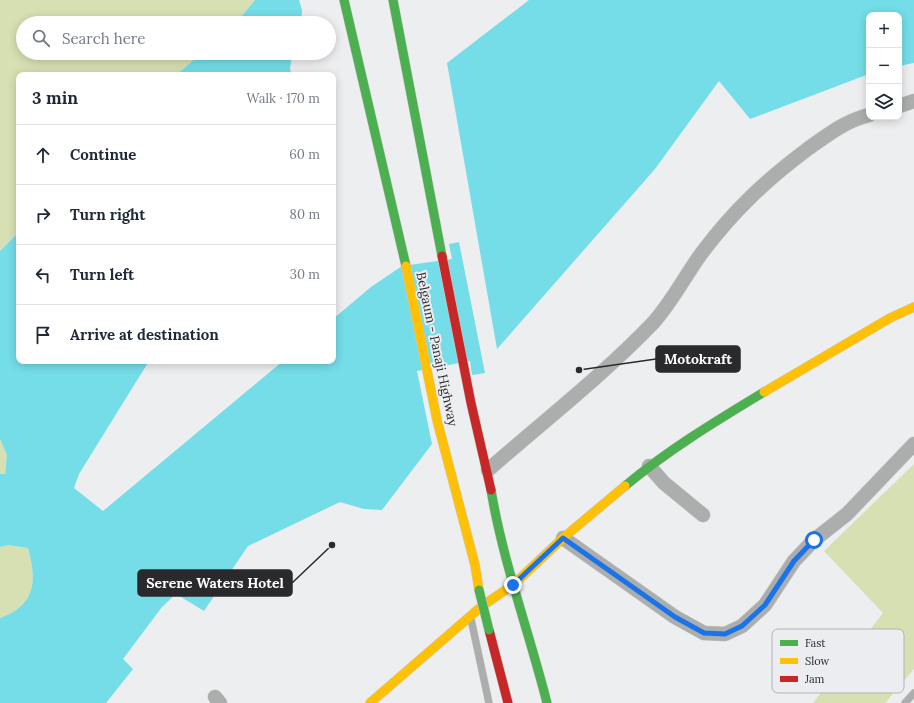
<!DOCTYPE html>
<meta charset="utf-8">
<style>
:root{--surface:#fff;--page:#f6f6f7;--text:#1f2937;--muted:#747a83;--line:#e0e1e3}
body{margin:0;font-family:Lora,serif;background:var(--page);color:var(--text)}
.controls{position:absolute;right:12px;top:12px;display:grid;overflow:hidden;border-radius:8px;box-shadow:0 2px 10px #0003}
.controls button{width:36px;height:36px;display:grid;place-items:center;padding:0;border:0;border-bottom:1px solid var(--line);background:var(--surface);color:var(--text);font:20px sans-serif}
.stop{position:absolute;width:12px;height:12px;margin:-9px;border:3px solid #1a73e8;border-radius:50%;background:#fff}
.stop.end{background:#1a73e8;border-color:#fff;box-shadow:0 1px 4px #0008}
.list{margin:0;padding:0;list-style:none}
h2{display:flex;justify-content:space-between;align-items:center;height:52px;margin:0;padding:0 16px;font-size:17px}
h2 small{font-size:13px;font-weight:400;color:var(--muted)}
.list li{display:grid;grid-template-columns:26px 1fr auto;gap:12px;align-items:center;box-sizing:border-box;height:60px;padding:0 16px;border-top:1px solid var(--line)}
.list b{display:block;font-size:15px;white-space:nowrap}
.list em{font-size:13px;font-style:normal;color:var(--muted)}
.icon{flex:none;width:22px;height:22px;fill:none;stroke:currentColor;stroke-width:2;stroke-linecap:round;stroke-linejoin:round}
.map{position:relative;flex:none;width:914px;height:703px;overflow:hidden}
.search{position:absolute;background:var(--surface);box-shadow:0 2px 10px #0003;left:16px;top:16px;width:320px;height:44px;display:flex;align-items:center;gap:10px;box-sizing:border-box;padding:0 14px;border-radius:22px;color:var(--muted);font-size:15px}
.panel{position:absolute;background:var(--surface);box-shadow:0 2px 10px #0003;left:16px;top:72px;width:320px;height:292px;border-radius:8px}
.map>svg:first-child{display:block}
.green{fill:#d7e0b2}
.water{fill:#74dde8}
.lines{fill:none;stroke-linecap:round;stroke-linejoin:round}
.lane-casing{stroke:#cbcbcc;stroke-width:8}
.street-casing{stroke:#cbcbcc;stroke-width:15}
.fast-casing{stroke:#cbcbcc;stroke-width:10}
.slow-casing{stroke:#cbcbcc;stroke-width:10}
.jam-casing{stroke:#cbcbcc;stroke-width:10}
.lane{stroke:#acadad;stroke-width:7}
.street{stroke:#acadad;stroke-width:14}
.fast{stroke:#4caf50;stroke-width:9}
.slow{stroke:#ffc107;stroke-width:9}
.jam{stroke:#c62828;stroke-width:9}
.fast-bridge-casing{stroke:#cbcbcc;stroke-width:10;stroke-linecap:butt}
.fast-bridge{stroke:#4caf50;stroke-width:9}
.route{stroke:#1a73e8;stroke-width:5}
.labels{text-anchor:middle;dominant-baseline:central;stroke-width:4;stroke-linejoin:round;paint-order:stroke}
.street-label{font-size:13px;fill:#2a2a2c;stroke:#ecedf1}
.key{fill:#ecedf1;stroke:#b2b2b6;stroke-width:1}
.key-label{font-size:11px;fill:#2a2a2c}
.leader{fill:none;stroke:#2a2a2c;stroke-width:1.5}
.callout-dot{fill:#2a2a2c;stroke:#ecedf1;stroke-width:1.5}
.callout{fill:#2a2a2c;stroke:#2a2a2c;stroke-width:1.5}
.callout-label{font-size:14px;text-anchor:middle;font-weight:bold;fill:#fff}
</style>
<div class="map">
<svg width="914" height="703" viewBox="0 0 914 703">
<rect width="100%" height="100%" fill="#edeef0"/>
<!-- green -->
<g class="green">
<path d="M0,0H255L236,23H23V53H202L176,75H19V232L0,251Z"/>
<path d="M0,439L7,455L5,474H0Z"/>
<path d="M914,464V669L885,703H813L883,613L824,551Z"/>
<path d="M8,545L28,548C37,581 36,605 0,618V547Z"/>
</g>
<!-- water -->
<g class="water">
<path d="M255,0H299L302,10L301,23H236Z"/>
<path d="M529,0H914V63L899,66V15H869V74L750,119L719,81L655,169L497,349L447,63Z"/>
<path d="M202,53H292L290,69L292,75H176Z"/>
<path d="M19,232V361H149L79,474L74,488L103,511L283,361H333V319L371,287L402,266L452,259L449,244L459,242L485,373L472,375L470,361L417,371L432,444L382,510L364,509L340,502L248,546L204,611L176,594L162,607L123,659L133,669L106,703H0V618C36,605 37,581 28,548L8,545L0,547V474H5L7,455L0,439V251Z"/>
</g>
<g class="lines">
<!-- lane casing -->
<g class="lane-casing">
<g id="lane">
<path d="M471,619L489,703"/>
<path d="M905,703L914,693"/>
</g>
</g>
<!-- street casing -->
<g class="street-casing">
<g id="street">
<path d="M899,106L914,101"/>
<path d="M649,466L664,483L703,515"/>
<path d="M488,470C544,421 602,376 653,323C672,302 685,276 701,254C733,211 766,180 809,148C829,134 845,121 869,115"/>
<path d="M563,538L675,617L704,633L725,634L742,626L765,605L794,561L814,540L847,514L914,444"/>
<path d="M215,697L220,703"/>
</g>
</g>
<!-- fast casing -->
<g class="fast-casing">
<g id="fast">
<path d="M344,0L406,266"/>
<path d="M393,0L442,256"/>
<path d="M625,486C668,450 716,421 764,392"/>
<path d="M491,490C503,562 529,632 547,703"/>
</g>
</g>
<!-- slow casing -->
<g class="slow-casing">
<g id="slow">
<path d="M406,266L437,420L475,565L479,590"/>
<path d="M764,392L890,318L914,307"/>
<path d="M370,703L482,606L513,585L563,538L625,486"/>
</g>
</g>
<!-- jam casing -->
<g class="jam-casing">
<g id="jam">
<path d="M442,256L471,403L491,490"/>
<path d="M489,630L508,703"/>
</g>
</g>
<!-- lane -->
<use href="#lane" class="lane"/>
<!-- street -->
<use href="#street" class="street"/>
<!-- fast -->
<use href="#fast" class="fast"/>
<!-- slow -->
<use href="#slow" class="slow"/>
<!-- jam -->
<use href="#jam" class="jam"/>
<!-- fast-bridge casing -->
<g class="fast-bridge-casing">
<path id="fast-bridge" d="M479,590L489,630"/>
</g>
<!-- fast-bridge -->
<use href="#fast-bridge" class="fast-bridge"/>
</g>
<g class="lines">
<!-- route -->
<path class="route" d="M513,585L563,538L675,617L704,633L725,634L742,626L765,605L794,561L814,540"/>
</g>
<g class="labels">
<!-- street labels -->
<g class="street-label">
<text transform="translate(437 349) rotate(78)">Belgaum - Panaji Highway</text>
</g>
</g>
<!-- legend -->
<rect x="772" y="629" width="132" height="64" rx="6" class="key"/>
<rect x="780" y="640" width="18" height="6" fill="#4caf50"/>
<rect x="780" y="658" width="18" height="6" fill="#ffc107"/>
<rect x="780" y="676" width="18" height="6" fill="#c62828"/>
<g class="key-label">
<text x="805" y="647">Fast</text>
<text x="805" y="665">Slow</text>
<text x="805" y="683">Jam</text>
</g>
<!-- callouts -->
<path class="leader" d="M579 370L656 359M332 545L292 583"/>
<g class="callout-dot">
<circle cx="579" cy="370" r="4"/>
<circle cx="332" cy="545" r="4"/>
</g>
<g class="callout">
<rect x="656" y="346" width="84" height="26" rx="4"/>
<rect x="138" y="570" width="154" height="26" rx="4"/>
</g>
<g class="callout-label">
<text x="698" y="364">Motokraft</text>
<text x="215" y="588">Serene Waters Hotel</text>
</g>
</svg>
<div class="controls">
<button>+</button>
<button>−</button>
<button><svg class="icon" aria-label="layers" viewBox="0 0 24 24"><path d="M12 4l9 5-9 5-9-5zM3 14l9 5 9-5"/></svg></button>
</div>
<div class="stop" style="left:814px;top:540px"></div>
<div class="stop end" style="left:513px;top:585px"></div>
<div class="search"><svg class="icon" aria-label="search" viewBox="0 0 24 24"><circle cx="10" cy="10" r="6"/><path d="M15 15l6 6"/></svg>Search here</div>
<section class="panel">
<h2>3 min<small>Walk · 170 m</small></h2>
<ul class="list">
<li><svg class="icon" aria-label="ahead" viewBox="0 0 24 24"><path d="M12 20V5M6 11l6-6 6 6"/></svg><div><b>Continue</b></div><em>60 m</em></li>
<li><svg class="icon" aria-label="right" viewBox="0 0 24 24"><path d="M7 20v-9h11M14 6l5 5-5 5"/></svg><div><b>Turn right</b></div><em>80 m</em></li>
<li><svg class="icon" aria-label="left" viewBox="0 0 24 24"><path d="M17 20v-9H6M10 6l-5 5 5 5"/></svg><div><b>Turn left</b></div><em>30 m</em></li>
<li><svg class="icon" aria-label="arrive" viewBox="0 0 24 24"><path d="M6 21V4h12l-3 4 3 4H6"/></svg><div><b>Arrive at destination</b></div></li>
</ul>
</section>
</div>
